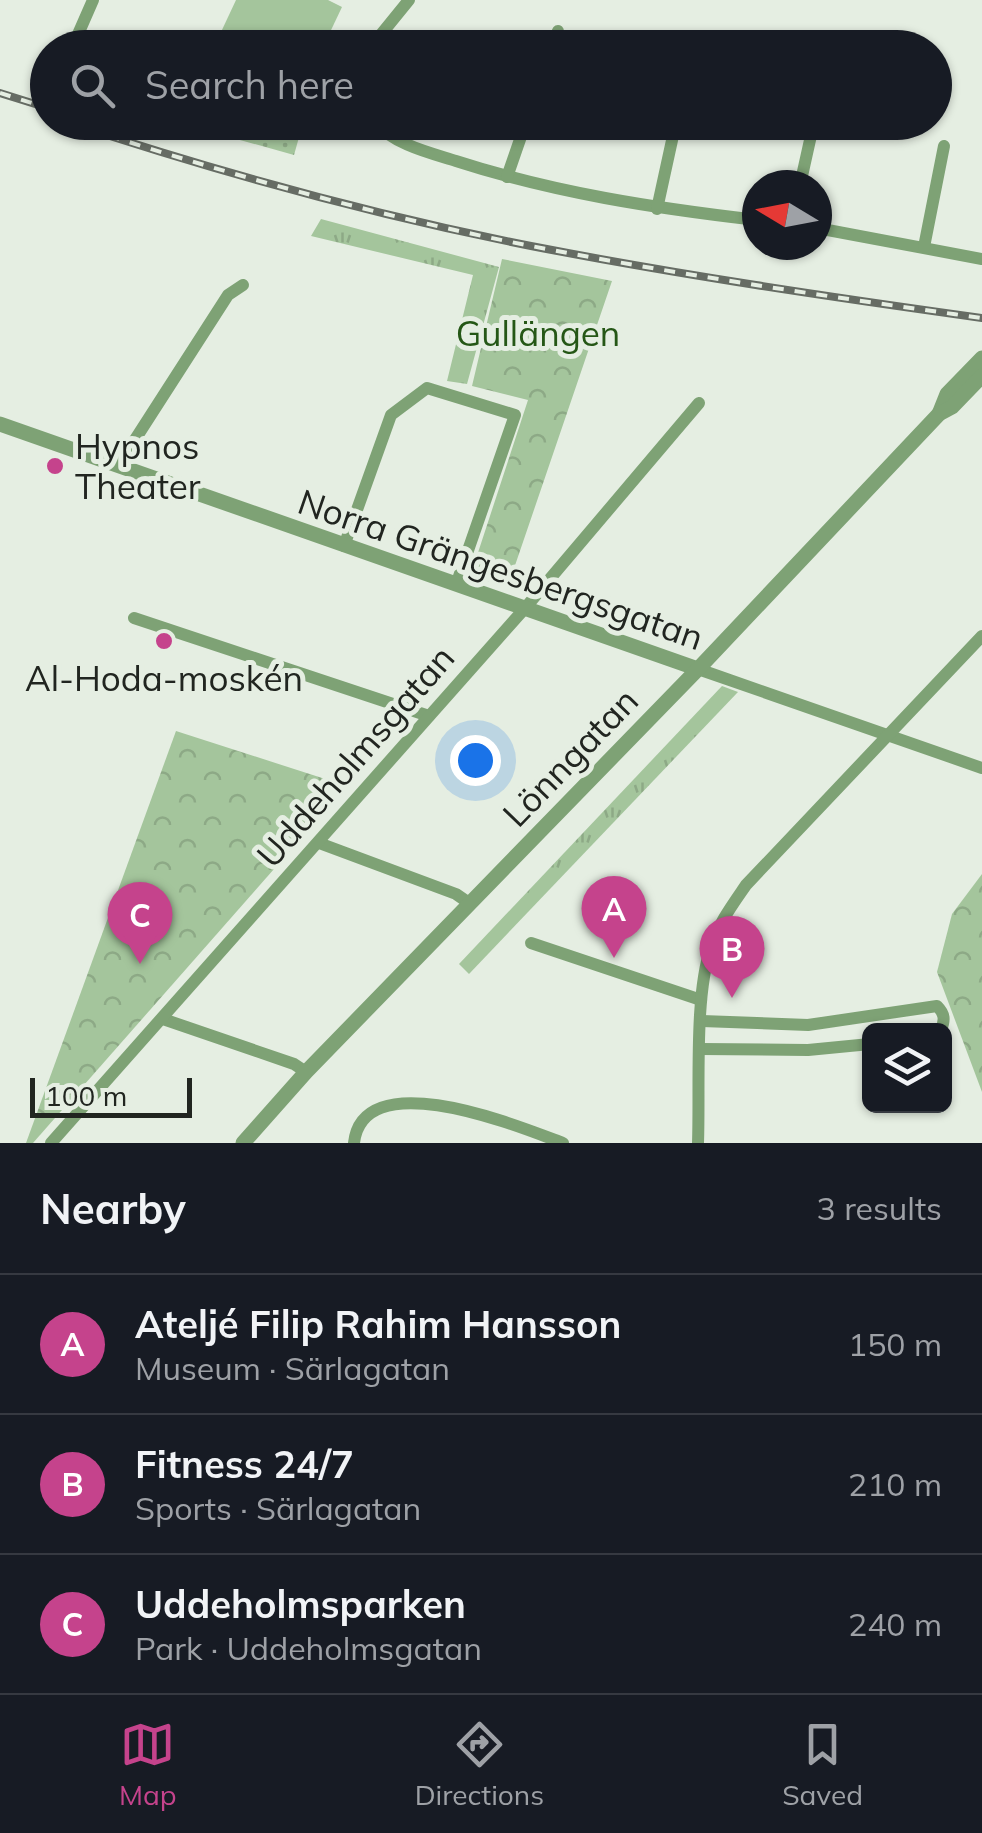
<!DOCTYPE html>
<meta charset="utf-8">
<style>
:root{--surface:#171b24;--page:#20242c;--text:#f1f3f6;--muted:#9ea1a6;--line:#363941;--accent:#c5438c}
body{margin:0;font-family:Mulish,sans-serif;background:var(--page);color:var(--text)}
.controls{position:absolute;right:30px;bottom:30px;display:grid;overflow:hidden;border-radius:15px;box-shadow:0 2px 8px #0004}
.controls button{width:90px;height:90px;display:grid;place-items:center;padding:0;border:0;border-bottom:2px solid var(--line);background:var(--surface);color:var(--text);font:50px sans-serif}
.compass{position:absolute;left:742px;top:170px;width:90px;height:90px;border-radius:50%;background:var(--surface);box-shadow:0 2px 8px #0004;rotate:280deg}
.scale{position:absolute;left:30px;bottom:25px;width:162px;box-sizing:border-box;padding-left:10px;border:5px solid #212520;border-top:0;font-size:28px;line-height:35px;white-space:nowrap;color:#212520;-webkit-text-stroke:8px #e5eee2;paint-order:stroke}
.you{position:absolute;left:475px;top:760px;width:35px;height:35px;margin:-25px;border:8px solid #fff;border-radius:50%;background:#1a73e8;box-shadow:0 0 0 15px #1a73e833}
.badge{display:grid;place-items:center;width:65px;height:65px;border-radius:50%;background:var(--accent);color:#fff;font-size:32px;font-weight:700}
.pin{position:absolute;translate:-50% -82px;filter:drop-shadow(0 2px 5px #0008)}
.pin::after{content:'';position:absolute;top:52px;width:35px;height:30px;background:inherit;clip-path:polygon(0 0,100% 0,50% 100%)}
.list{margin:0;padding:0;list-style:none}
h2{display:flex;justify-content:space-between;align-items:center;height:130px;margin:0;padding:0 40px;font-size:42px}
h2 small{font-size:32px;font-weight:400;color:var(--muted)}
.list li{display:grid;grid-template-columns:65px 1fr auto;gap:30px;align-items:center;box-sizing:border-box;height:140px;padding:0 40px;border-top:2px solid var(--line)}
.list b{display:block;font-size:38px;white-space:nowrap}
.list p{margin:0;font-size:32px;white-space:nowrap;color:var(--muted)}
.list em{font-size:32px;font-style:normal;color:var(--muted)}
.icon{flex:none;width:55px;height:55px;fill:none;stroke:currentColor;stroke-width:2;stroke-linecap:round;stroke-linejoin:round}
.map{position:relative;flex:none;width:982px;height:1143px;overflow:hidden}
.search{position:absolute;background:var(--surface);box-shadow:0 2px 8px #0004;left:30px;right:30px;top:30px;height:110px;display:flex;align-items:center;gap:25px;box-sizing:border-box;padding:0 35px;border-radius:55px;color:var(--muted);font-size:38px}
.sheet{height:550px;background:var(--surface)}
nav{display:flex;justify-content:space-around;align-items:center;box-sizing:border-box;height:140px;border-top:2px solid var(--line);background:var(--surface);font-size:28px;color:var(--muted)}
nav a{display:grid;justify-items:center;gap:5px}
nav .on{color:var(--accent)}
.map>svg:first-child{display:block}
.grass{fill:url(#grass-tufts)}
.park{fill:url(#park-crowns)}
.garden{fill:url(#garden-dots)}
.pitch{fill:#a4c59c}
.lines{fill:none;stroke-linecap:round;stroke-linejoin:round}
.service{stroke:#7ea275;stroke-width:6}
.minor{stroke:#7ea275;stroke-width:12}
.tertiary{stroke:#7ea275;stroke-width:15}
.rail-casing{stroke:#666c64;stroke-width:8}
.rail{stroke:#e5eee2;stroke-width:4;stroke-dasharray:11;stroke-linecap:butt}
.poi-dot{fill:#c5438c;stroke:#e5eee2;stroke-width:4}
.labels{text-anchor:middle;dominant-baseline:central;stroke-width:10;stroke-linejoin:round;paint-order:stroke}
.park-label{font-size:35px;fill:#255716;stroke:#e5eee2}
.poi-label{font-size:35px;fill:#212520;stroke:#e5eee2;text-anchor:start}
.street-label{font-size:35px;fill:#212520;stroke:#e5eee2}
</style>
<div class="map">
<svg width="982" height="1143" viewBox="0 0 982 1143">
<defs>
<pattern id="grass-tufts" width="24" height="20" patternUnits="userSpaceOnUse" patternTransform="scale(2.5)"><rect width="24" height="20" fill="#a4c59c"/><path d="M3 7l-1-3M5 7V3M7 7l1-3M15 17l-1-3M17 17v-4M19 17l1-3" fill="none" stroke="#8da986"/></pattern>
<pattern id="park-crowns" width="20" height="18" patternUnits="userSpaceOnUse" patternTransform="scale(2.5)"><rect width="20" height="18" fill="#a4c59c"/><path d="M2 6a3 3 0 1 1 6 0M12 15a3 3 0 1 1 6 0" fill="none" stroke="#8da986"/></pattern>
<pattern id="garden-dots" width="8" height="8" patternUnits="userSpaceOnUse" patternTransform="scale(2.5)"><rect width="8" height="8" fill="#a4c59c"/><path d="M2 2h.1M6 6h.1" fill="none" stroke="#8da986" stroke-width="1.8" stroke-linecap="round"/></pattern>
</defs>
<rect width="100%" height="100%" fill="#e5eee2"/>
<!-- grass -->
<g class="grass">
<path d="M321,219L499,267L467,384L447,381L473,275L311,236Z"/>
<path d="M722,686L738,692L469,974L459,964Z"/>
</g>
<!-- park -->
<g class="park">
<path d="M502,259L612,281L508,586L470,577L528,400L472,386Z"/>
<path d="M176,731L347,786L33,1143H26Z"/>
<path d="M982,874V1092L937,972L952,914Z"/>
</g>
<!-- garden -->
<path class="garden" d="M179,123H303L294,155Z"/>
<!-- pitch -->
<path class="pitch" d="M236,0H328L342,7L323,47H214Z"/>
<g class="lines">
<!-- service -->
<path class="service" d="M722,928L761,944"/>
<!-- minor -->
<g class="minor">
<path d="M72,48L93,0"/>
<path d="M370,48L409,0"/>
<path d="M552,48L558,31"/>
<path d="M374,122C396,145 427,152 456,161C555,193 654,208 757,220"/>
<path d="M507,177L526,122"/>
<path d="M800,185L814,122"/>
<path d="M657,209L676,122"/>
<path d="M817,228L982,259"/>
<path d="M924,247L944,146"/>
<path d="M118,466L228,295L243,285"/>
<path d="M344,546L391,415L427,388L515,415L456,585"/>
<path d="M134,618L429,716"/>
<path d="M698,669L982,768"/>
<path d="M319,843L456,894L469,903"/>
<path d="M531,943L701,1000"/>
<path d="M163,1019L294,1064L306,1072"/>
<path d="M702,1021L808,1025L937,1006C945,1014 945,1020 941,1030"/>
<path d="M701,1049L808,1050L870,1044"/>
<path d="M51,1143L526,607L699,403"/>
<path d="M354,1143C363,1062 520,1127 563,1143"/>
<path d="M698,1143C700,1087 694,997 711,947C718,924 733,904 746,885L982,636"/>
</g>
<!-- tertiary -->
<g class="tertiary">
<path d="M939,414L947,394L982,358"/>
<path d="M0,424L698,669"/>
<path d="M243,1143L306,1072L698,669L939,414L952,407L982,376"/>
</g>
<!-- rail casing -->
<g class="rail-casing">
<g id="rail">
<path d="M0,93L48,108"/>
<path d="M67,122C218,172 374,215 531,246C680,275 831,297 982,318"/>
</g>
</g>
<!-- rail -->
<use href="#rail" class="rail"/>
</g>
<!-- markers -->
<g class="poi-dot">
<circle cx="55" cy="466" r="10"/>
<circle cx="164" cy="641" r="10"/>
</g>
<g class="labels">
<!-- park labels -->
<g class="park-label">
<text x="538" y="333">Gullängen</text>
</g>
<!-- poi labels -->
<g class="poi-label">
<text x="75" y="446">Hypnos<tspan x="75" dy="40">Theater</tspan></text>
<text x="164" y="678" text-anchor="middle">Al-Hoda-moskén</text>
</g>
<!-- street labels -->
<g class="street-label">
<text transform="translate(501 569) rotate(19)">Norra Grängesbergsgatan</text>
<text transform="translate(355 756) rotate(-49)">Uddeholmsgatan</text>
<text transform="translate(570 757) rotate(-46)">Lönngatan</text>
</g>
</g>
</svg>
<div class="controls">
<button><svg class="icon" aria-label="layers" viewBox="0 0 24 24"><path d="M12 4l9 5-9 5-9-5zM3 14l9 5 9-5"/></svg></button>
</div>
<svg class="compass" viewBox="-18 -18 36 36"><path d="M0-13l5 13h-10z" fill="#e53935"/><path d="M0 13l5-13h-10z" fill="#9ea1a6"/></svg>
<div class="scale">100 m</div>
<div class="you"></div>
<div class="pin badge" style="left:614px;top:958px">A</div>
<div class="pin badge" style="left:732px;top:998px">B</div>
<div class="pin badge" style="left:140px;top:964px">C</div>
<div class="search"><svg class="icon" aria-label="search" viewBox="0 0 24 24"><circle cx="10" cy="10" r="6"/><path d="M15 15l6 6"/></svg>Search here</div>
</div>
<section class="sheet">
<h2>Nearby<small>3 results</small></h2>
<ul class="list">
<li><span class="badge">A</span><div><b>Ateljé Filip Rahim Hansson</b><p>Museum · Särlagatan</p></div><em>150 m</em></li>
<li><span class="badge">B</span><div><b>Fitness 24/7</b><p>Sports · Särlagatan</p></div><em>210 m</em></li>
<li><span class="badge">C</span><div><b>Uddeholmsparken</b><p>Park · Uddeholmsgatan</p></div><em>240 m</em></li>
</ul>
</section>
<nav>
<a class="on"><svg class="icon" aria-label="map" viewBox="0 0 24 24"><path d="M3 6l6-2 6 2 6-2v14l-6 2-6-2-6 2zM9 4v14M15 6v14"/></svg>Map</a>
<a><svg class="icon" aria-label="directions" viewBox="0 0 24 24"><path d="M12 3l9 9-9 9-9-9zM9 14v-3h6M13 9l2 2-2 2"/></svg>Directions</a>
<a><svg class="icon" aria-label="saved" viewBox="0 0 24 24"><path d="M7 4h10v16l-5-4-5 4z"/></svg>Saved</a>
</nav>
